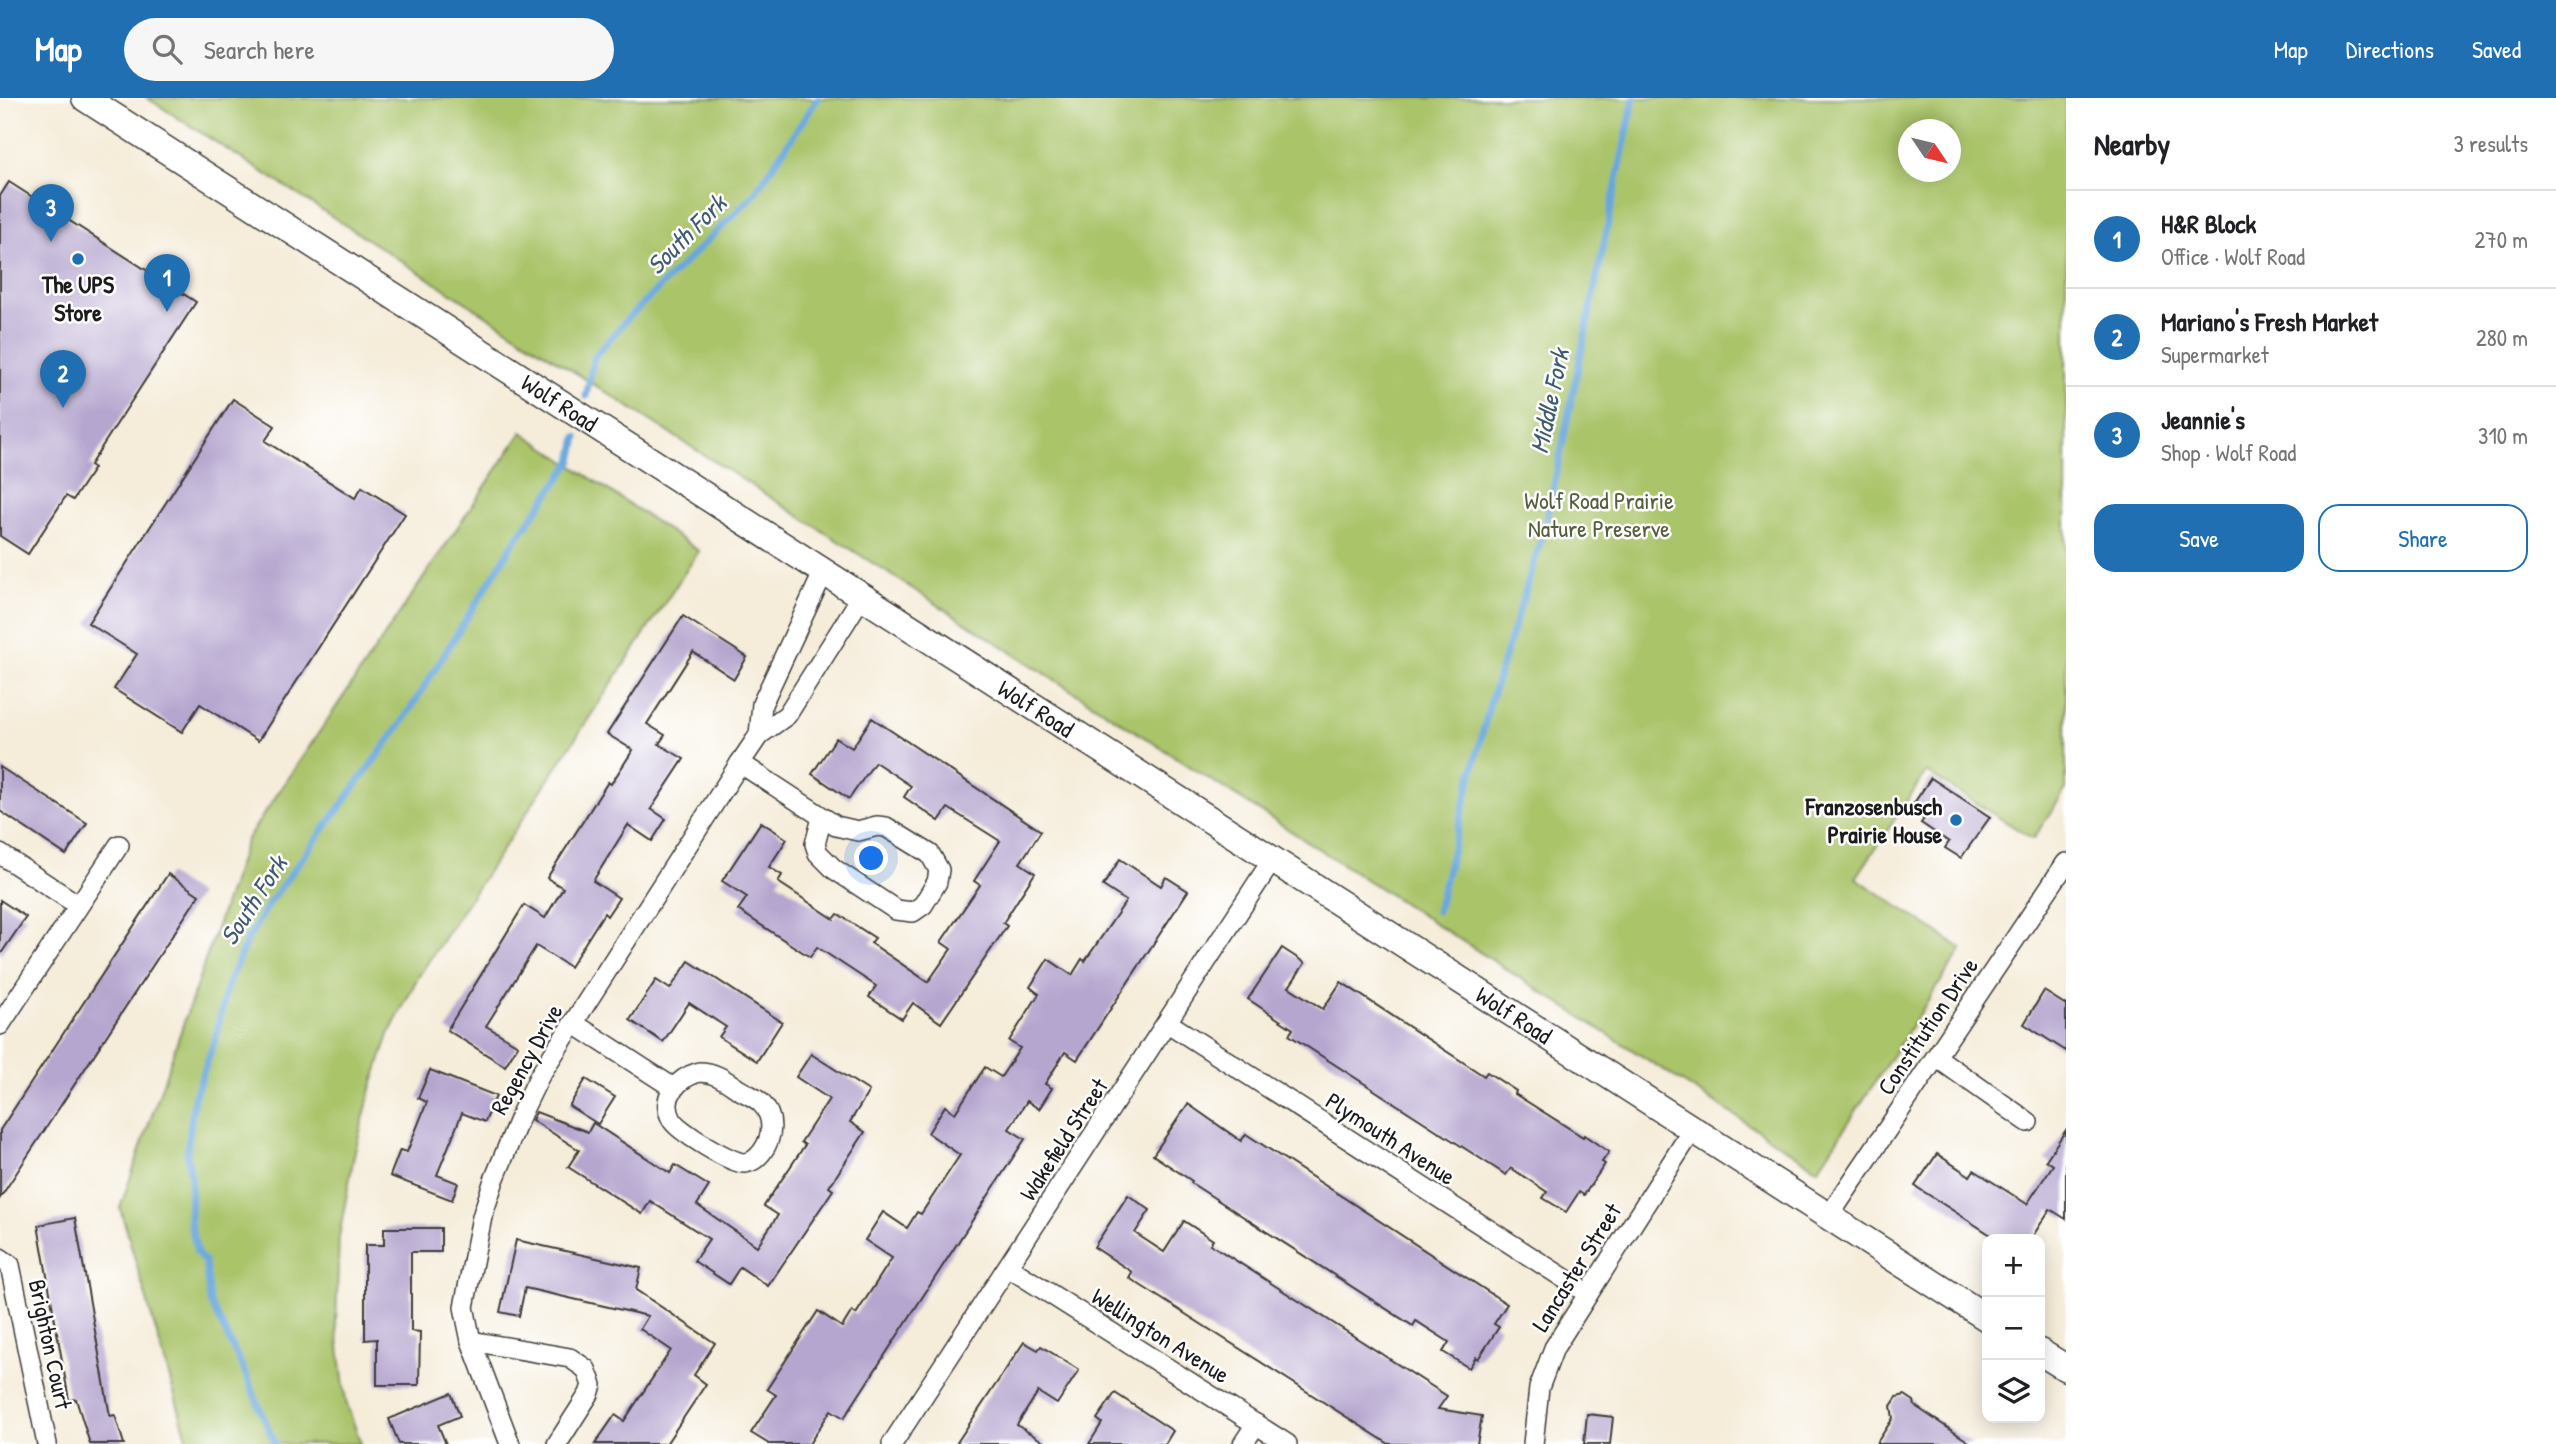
<!DOCTYPE html>
<meta charset="utf-8">
<style>
:root{--surface:#fff;--page:#f6f6f6;--text:#202124;--muted:#757577;--line:#e0e0e0;--accent:#1f6fb2}
body{margin:0;font-family:"Patrick Hand",sans-serif;background:var(--page);color:var(--text)}
.controls{position:absolute;right:21px;bottom:21px;display:grid;overflow:hidden;border-radius:14px;box-shadow:0 4px 18px #0003}
.controls button{width:63px;height:63px;display:grid;place-items:center;padding:0;border:0;border-bottom:2px solid var(--line);background:var(--surface);color:var(--text);font:35px sans-serif}
.compass{position:absolute;left:1898px;top:21px;width:63px;height:63px;border-radius:50%;background:var(--surface);box-shadow:0 4px 18px #0003;rotate:125deg}
.you{position:absolute;left:872px;top:761px;width:24px;height:24px;margin:-18px;border:5px solid #fff;border-radius:50%;background:#1a73e8;box-shadow:0 0 0 10px #1a73e833}
.badge{display:grid;place-items:center;width:46px;height:46px;border-radius:50%;background:var(--accent);color:#fff;font-size:23px;font-weight:700}
.pin{position:absolute;translate:-50% -58px;filter:drop-shadow(0 2px 4px #0008)}
.pin::after{content:'';position:absolute;top:37px;width:24px;height:21px;background:inherit;clip-path:polygon(0 0,100% 0,50% 100%)}
.list{margin:0;padding:0;list-style:none}
h2{display:flex;justify-content:space-between;align-items:center;height:91px;margin:0;padding:0 28px;font-size:30px}
h2 small{font-size:23px;font-weight:400;color:var(--muted)}
.list li{display:grid;grid-template-columns:46px 1fr auto;gap:21px;align-items:center;box-sizing:border-box;height:98px;padding:0 28px;border-top:2px solid var(--line)}
.list b{display:block;font-size:26px;white-space:nowrap}
.list p{margin:0;font-size:23px;white-space:nowrap;color:var(--muted)}
.list em{font-size:23px;font-style:normal;color:var(--muted)}
.actions{display:flex;gap:14px;padding:21px 28px}
.actions a{flex:1;padding:16px 0;border:2px solid var(--accent);border-radius:21px;text-align:center;font-size:24px;color:var(--accent)}
.actions .main{background:var(--accent);color:#fff}
.icon{flex:none;width:38px;height:38px;fill:none;stroke:currentColor;stroke-width:2;stroke-linecap:round;stroke-linejoin:round}
.map{position:relative;flex:none;width:2066px;height:1346px;overflow:hidden}
header{display:flex;align-items:center;gap:42px;box-sizing:border-box;height:98px;padding:0 35px;background:var(--accent);color:#fff}
header strong{font-size:33px}
nav{display:flex;gap:38px;margin-inline-start:auto;font-size:24px}
.search{width:490px;height:63px;background:var(--page);display:flex;align-items:center;gap:18px;box-sizing:border-box;padding:0 24px;border-radius:38px;color:var(--muted);font-size:26px}
main{display:flex}
aside{flex:1;background:var(--surface)}
.map>svg:first-child{display:block}
.green{fill:#aac46a;stroke:#637043;stroke-width:2;fill-rule:evenodd}
.lines{fill:none;stroke-linecap:round;stroke-linejoin:round}
.stream{stroke:#69a7db;stroke-width:7}
.building{fill:#b5a6cf}
.street-casing{stroke:#3d3b38;stroke-width:22}
.secondary-casing{stroke:#3d3b38;stroke-width:29}
.street{stroke:#fff;stroke-width:19}
.secondary{stroke:#fff;stroke-width:26}
.poi-dot{fill:#1f6fb2;stroke:#fff;stroke-width:2.5}
.labels{text-anchor:middle;dominant-baseline:central;stroke-width:5;stroke-linejoin:round;paint-order:stroke}
.poi-label{font-size:24px;font-weight:bold;fill:#1c1c1c;stroke:#fff}
.street-label{font-size:24px;fill:#1c1c1c;stroke:#fff}
.park-label{font-size:24px;fill:#555f3b;stroke:#fff}
.water-label{font-size:26px;font-style:italic;fill:#3f5b72;stroke:#fff}
</style>
<header>
<strong>Map</strong>
<div class="search"><svg class="icon" aria-label="search" viewBox="0 0 24 24"><circle cx="10" cy="10" r="6"/><path d="M15 15l6 6"/></svg>Search here</div>
<nav><a>Map</a><a>Directions</a><a>Saved</a></nav>
</header>
<main>
<div class="map">
<svg width="2066" height="1346" viewBox="0 0 2066 1346">
<rect width="100%" height="100%" fill="#fff"/>
<filter id="ink" filterUnits="userSpaceOnUse"><feTurbulence type="fractalNoise" baseFrequency=".0143" numOctaves="2"/><feDisplacementMap in="SourceGraphic" scale="14" xChannelSelector="R" yChannelSelector="G"/><feConvolveMatrix kernelMatrix="1 2 1 2 8 2 1 2 1" color-interpolation-filters="sRGB"/></filter>
<filter id="wash" filterUnits="userSpaceOnUse"><feTurbulence type="fractalNoise" baseFrequency=".00686" numOctaves="4" result="noise"/><feDisplacementMap in="SourceGraphic" scale="28" xChannelSelector="R" yChannelSelector="G"/><feGaussianBlur stdDeviation="1.57" result="paint"/><feColorMatrix in="noise" values="0 0 0 0 0 0 0 0 0 0 0 0 0 0 0 0 0 1.4 0 .05"/><feComposite in="paint" operator="in"/></filter>
<g filter="url(#wash)">
<rect width="100%" height="100%" fill="#f5ecd9"/>
<!-- green -->
<g class="green">
<path d="M147,0H2066V691L2033,741L1926,674L1856,780L1962,851L1818,1071ZM1909,32H1951V74H1909Z"/>
<path d="M522,334L699,453L417,881L390,934L371,991L354,1057L339,1139L336,1225L346,1304L361,1346H189L120,1110L247,741Z"/>
</g>
<g class="lines">
<!-- stream -->
<g class="stream">
<path d="M586,298L594,259L629,219L753,98L818,0"/>
<path d="M1437,813L1490,605L1545,430L1634,0"/>
<path d="M275,1346L243,1270L210,1204L205,1164L197,1155L190,1123L191,1080L187,1055L194,1000L215,942L227,888L247,842L270,804L401,626L513,446L572,363L577,339"/>
</g>
</g>
<g id="blocks">
<!-- building -->
<g class="building">
<path d="M9,84L196,204L90,367L94,370L73,402L66,398L28,456L0,438V98Z"/>
<path d="M233,301L275,328L265,343L355,400L362,389L405,416L258,643L200,606L182,634L114,591L137,556L88,525Z"/>
<path d="M683,518L747,559L734,581L693,554L647,626L665,637L659,646L684,661L651,711L666,721L652,743L628,727L593,783L619,800L607,818L604,815L570,869L536,848L486,928L518,947L505,968L447,932L524,807L545,820L563,790L547,780L608,684L611,686L633,652L607,636Z"/>
<path d="M872,620L1041,733L1020,765L1035,775L1003,825L1007,828L941,925L913,905L902,921L869,899L876,888L817,849L810,859L738,812L747,799L722,783L761,724L787,741L769,769L782,777L778,784L834,821L838,816L875,840L871,845L928,884L951,851L941,844L980,787L974,783L1000,743L948,710L939,723L904,699L911,688L875,664L849,701L812,676L836,640L852,650Z"/>
<path d="M0,669L87,725L66,757L0,713Z"/>
<path d="M1931,680L1990,719L1961,760L1945,750L1949,744L1921,725L1924,721L1914,714L1916,711L1912,708Z"/>
<path d="M1120,761L1161,788L1166,779L1188,793L1077,962L1065,954L1045,986L1052,990L1039,1011L1027,1003L1009,1031L1025,1041L844,1320L831,1312L809,1346H769L751,1335L776,1297L767,1291L818,1213L842,1229L852,1213L856,1216L892,1160L865,1142L883,1114L907,1130L917,1114L921,1116L960,1057L928,1035L945,1008L955,1015L985,969L1001,979L1020,950L1009,943L1039,896L1030,889L1048,861L1072,877L1082,861L1085,863L1126,803L1103,788Z"/>
<path d="M168,776L199,797L0,1100V1032Z"/>
<path d="M0,802L26,819L0,857Z"/>
<path d="M1282,850L1305,865L1289,889L1323,911L1341,884L1484,978L1487,974L1516,993L1515,996L1583,1039L1584,1037L1609,1054L1602,1064L1605,1066L1584,1097L1579,1094L1566,1114L1543,1100L1547,1094L1511,1070L1506,1077L1289,937L1293,931L1248,901Z"/>
<path d="M689,863L782,924L757,963L719,939L726,929L689,905L663,944L630,922L656,882L670,891Z"/>
<path d="M2044,893L2066,907V953L2024,926Z"/>
<path d="M811,956L869,993L850,1024L865,1034L829,1089L833,1092L768,1188L740,1169L729,1186L694,1163L709,1141L650,1103L642,1116L568,1069L579,1052L532,1022L536,1014L588,1034L593,1025L670,1075L675,1067L709,1088L697,1107L757,1148L778,1117L764,1108L805,1047L801,1044L829,1001L796,979Z"/>
<path d="M430,972L496,998L485,1024L462,1015L437,1077L458,1085L452,1102L390,1078L400,1052L407,1054L427,1004L418,1000Z"/>
<path d="M586,981L615,999L598,1026L569,1008Z"/>
<path d="M1188,1006L1241,1043L1246,1036L1507,1206L1494,1226L1499,1229L1478,1261L1476,1259L1469,1270L1443,1254L1449,1244L1416,1223L1413,1228L1191,1085L1192,1083L1153,1057Z"/>
<path d="M2066,1032V1121L2050,1111L2031,1141H1997L1915,1088L1937,1056L1970,1078L1974,1072L2027,1106L2053,1067L2046,1062Z"/>
<path d="M1128,1097L1150,1112L1135,1135L1164,1154L1184,1123L1213,1142L1210,1146L1447,1298L1438,1311L1482,1318L1477,1346H1389L1129,1180L1132,1174L1094,1149Z"/>
<path d="M75,1120L110,1318L115,1317L124,1346H90L76,1301L69,1302L38,1127Z"/>
<path d="M384,1130H441V1154H411V1233L420,1234L419,1287H377V1241L365,1242V1147H384Z"/>
<path d="M516,1142L641,1170L636,1192L715,1245L694,1277L706,1286L666,1346H595L615,1317L624,1323L671,1252L640,1231L648,1218L525,1190L519,1218L500,1214Z"/>
<path d="M1024,1244L1038,1252L1041,1248L1079,1272L1057,1306L1038,1294L1017,1327L1047,1346H956Z"/>
<path d="M451,1295L460,1318L438,1327L446,1346H399L389,1321Z"/>
<path d="M1115,1295L1173,1333L1165,1346H1089L1102,1325L1097,1321Z"/>
<path d="M1905,1297L1914,1303L1915,1308L1972,1346H1876L1893,1320L1891,1308L1897,1299Z"/>
<path d="M1587,1316L1613,1319L1610,1346H1584Z"/>
</g>
</g>
</g>
<g filter="url(#ink)">
<use href="#blocks" fill-opacity="0" stroke="#3d3b38" stroke-width="2"/>
<g class="lines">
<!-- street casing -->
<g class="street-casing">
<g id="street">
<path d="M759,637L762,606L824,473"/>
<path d="M740,665L836,728L858,733L877,728L886,729L930,756L939,772L937,784L923,807L913,814L896,812L834,771L818,755L815,746L822,720"/>
<path d="M0,756L78,807"/>
<path d="M573,925L672,989"/>
<path d="M1168,925L1587,1195"/>
<path d="M0,927L119,747"/>
<path d="M1936,959L2028,1024"/>
<path d="M699,974C715,974 725,982 738,991C745,995 755,999 761,1005C775,1019 773,1039 762,1054C757,1060 753,1064 745,1065C732,1066 678,1033 672,1022C659,998 679,980 699,974Z"/>
<path d="M1829,1118L2066,765"/>
<path d="M0,1160L10,1167L47,1346"/>
<path d="M1008,1169L1287,1346"/>
<path d="M471,1243L570,1260L586,1271L592,1287L589,1296L557,1346"/>
<path d="M510,1346L471,1243L464,1209L482,1119L494,1082L522,1014L540,977L740,665L759,637L787,617L862,498"/>
<path d="M892,1346L1273,761"/>
<path d="M1243,1346L1256,1326"/>
<path d="M1533,1346L1539,1290L1554,1250L1693,1031"/>
</g>
</g>
<!-- secondary casing -->
<g class="secondary-casing">
<g id="secondary">
<path id="s1" d="M85,0L1987,1220"/>
<path d="M2040,1254L2066,1270"/>
</g>
</g>
<!-- street -->
<use href="#street" class="street"/>
<!-- secondary -->
<use href="#secondary" class="secondary"/>
</g>
</g>
<!-- markers -->
<g class="poi-dot">
<circle cx="78" cy="161" r="7"/>
<circle cx="1956" cy="722" r="7"/>
</g>
<g class="labels">
<!-- poi labels -->
<g class="poi-label">
<text x="78" y="186">The UPS<tspan x="78" dy="28">Store</tspan></text>
<text x="1942" y="708" text-anchor="end">Franzosenbusch<tspan x="1942" dy="28">Prairie House</tspan></text>
</g>
<!-- street labels -->
<g class="street-label">
<text stroke="none"><textPath href="#s1" startOffset="564">Wolf Road</textPath></text>
<text stroke="none"><textPath href="#s1" startOffset="1130">Wolf Road</textPath></text>
<text stroke="none"><textPath href="#s1" startOffset="1698">Wolf Road</textPath></text>
<text transform="translate(1927 928) rotate(-56)">Constitution Drive</text>
<text transform="translate(526 961) rotate(-61)">Regency Drive</text>
<text transform="translate(1391 1040) rotate(33)">Plymouth Avenue</text>
<text transform="translate(1063 1041) rotate(-57)">Wakefield Street</text>
<text transform="translate(1576 1169) rotate(-58)">Lancaster Street</text>
<text transform="translate(1161 1237) rotate(32)">Wellington Avenue</text>
<text transform="translate(51 1246) rotate(78)">Brighton Court</text>
</g>
<!-- park labels -->
<g class="park-label">
<text x="1599" y="402">Wolf Road Prairie<tspan x="1599" dy="28">Nature Preserve</tspan></text>
</g>
<!-- water labels -->
<g class="water-label">
<text transform="translate(686 136) rotate(-45)">South Fork</text>
<text transform="translate(1549 303) rotate(-78)">Middle Fork</text>
<text transform="translate(253 802) rotate(-57)">South Fork</text>
</g>
</g>
</svg>
<div class="controls">
<button>+</button>
<button>−</button>
<button><svg class="icon" aria-label="layers" viewBox="0 0 24 24"><path d="M12 4l9 5-9 5-9-5zM3 14l9 5 9-5"/></svg></button>
</div>
<svg class="compass" viewBox="-18 -18 36 36"><path d="M0-13l5 13h-10z" fill="#e53935"/><path d="M0 13l5-13h-10z" fill="#757577"/></svg>
<div class="you"></div>
<div class="pin badge" style="left:167px;top:214px">1</div>
<div class="pin badge" style="left:63px;top:310px">2</div>
<div class="pin badge" style="left:51px;top:144px">3</div>
</div>
<aside>
<h2>Nearby<small>3 results</small></h2>
<ul class="list">
<li><span class="badge">1</span><div><b>H&amp;R Block</b><p>Office · Wolf Road</p></div><em>270 m</em></li>
<li><span class="badge">2</span><div><b>Mariano's Fresh Market</b><p>Supermarket</p></div><em>280 m</em></li>
<li><span class="badge">3</span><div><b>Jeannie's</b><p>Shop · Wolf Road</p></div><em>310 m</em></li>
</ul>
<div class="actions"><a class="main">Save</a><a>Share</a></div>
</aside>
</main>
